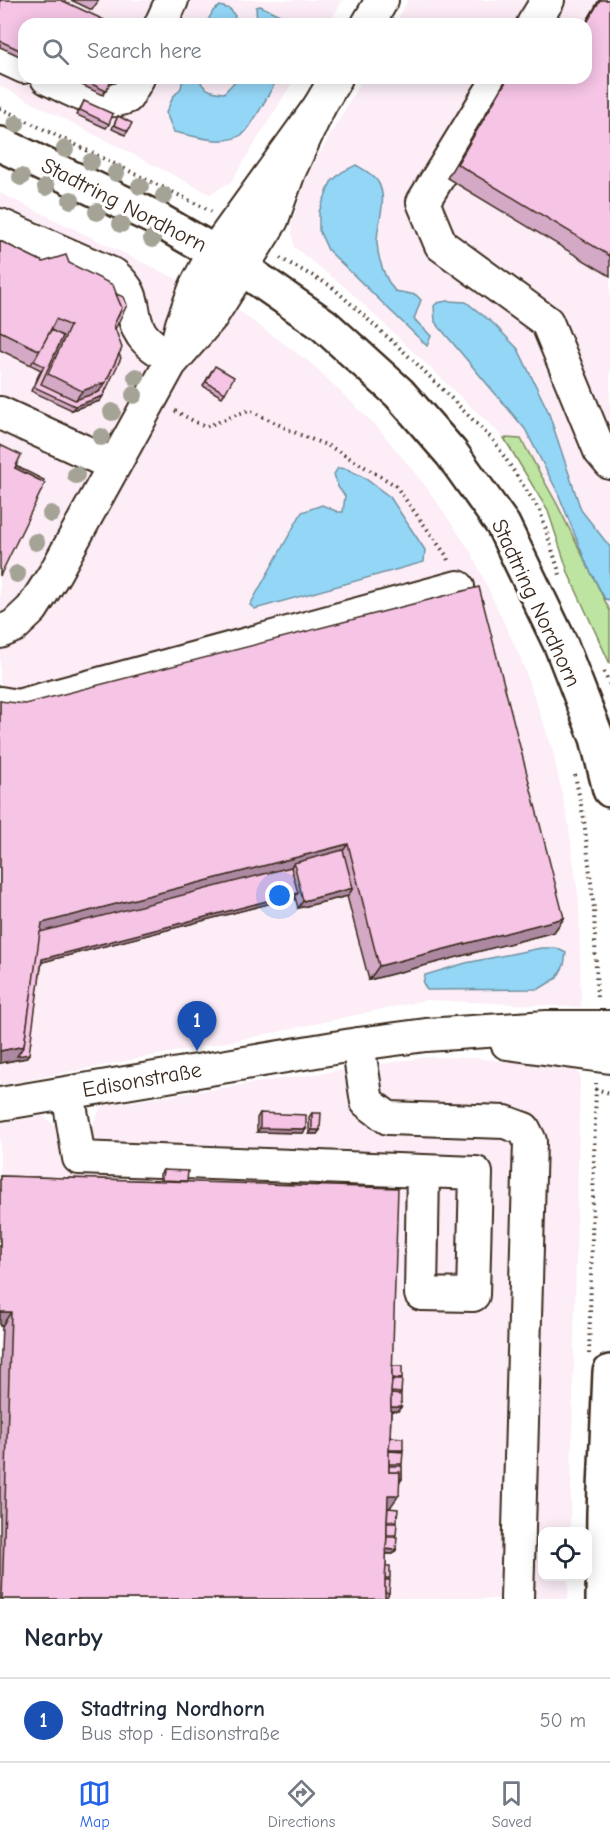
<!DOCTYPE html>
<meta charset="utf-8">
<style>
:root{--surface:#fff;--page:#f6f6f7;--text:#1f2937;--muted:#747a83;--line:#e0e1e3;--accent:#2563eb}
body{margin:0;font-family:"Comic Neue",sans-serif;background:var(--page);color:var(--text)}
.controls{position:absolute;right:18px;bottom:18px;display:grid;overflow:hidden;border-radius:12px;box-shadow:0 3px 15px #0003}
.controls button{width:54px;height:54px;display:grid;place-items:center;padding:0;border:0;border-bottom:2px solid var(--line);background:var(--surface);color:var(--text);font:30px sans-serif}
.you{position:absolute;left:280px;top:896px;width:21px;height:21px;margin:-15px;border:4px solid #fff;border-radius:50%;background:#1a73e8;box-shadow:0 0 0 9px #1a73e833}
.badge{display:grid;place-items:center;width:39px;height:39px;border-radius:50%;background:var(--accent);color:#fff;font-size:20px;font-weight:700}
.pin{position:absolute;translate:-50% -50px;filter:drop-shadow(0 2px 3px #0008)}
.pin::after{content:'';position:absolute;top:32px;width:21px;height:18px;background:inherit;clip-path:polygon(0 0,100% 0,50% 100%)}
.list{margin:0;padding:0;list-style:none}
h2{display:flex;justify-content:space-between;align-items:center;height:78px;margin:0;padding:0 24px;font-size:26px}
h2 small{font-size:20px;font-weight:400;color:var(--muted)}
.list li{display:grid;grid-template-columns:39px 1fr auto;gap:18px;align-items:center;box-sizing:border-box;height:84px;padding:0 24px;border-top:2px solid var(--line)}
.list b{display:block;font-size:22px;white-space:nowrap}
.list p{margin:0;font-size:20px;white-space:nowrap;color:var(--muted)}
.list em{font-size:20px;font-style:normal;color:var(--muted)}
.icon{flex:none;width:33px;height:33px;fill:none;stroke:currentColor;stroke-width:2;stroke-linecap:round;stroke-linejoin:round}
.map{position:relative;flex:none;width:610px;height:1599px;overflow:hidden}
.search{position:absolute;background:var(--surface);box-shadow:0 3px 15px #0003;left:18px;right:18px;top:18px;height:66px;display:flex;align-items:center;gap:15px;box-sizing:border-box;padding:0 21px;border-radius:18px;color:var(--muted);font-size:22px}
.sheet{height:162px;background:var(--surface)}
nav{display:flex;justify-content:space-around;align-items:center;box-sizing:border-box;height:84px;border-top:2px solid var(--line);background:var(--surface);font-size:16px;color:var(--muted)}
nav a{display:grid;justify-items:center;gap:3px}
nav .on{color:var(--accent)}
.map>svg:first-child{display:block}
.built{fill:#fcedf7}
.green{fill:#bde4a0;stroke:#7c875f;stroke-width:1.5}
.water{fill:#94d6f6;stroke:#7091a0;stroke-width:1.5}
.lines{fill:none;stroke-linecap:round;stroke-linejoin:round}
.minor-casing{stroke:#3b2a1e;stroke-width:36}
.major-casing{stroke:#3b2a1e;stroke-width:38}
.path{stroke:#3b2a1e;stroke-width:4;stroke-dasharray:1.5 4.5;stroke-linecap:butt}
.minor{stroke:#fff;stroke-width:32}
.major{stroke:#fff;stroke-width:33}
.tree{fill:#a5a395}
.wall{fill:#d4a9c5;stroke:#3b2a1e;stroke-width:1.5}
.shaded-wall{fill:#ac89a0;stroke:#3b2a1e;stroke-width:1.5}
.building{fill:#f6c4e5;stroke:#3b2a1e;stroke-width:1.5}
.labels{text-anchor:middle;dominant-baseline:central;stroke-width:6;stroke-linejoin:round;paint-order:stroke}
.street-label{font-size:22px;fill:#3b2a1e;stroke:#fff}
</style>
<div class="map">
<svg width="610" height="1599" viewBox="0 0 610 1599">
<rect width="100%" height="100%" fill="#fff"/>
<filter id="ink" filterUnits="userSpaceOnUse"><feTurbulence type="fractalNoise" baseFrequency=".0167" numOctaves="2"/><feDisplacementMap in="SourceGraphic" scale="12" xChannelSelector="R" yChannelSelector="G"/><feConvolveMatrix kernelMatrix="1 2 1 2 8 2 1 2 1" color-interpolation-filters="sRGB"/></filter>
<g filter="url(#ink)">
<!-- built -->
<g class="built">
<path d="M0,0H343L328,24H24V78H295L231,182L210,194L0,86Z"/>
<path d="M408,0H610V611L557,504L521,439L504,438L346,288L294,247L291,225L309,172L363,78H586V24H395Z"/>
<path d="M0,193L232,306L312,364L379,429L427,488L471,552L521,659L552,748L568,821L579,902L581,1007L426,1000L253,1037L0,1085Z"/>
<path d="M427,1057L476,1058L573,1069L580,1075L570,1531L542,1532V1576L568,1577V1599H0V1123L43,1116L63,1132L90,1129L102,1106Z"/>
</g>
<!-- green -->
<path class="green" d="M504,438L521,439L557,504L610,611V664L569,575L548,511Z"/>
<!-- water -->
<g class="water">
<path d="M220,6L230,9L235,16L231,24H206L213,11Z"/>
<path d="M260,6L291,20L292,24H257L256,7Z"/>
<path d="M183,78H199C203,90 212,92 224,93L238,78H278C271,89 251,129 243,134C224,147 195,136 174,132L166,113L173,97L181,88Z"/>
<path d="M356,165C363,169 374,175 378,182C389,200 376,225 377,243C378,260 385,279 395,291L416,295L421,300L414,319L431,336L427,346L328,250L319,230V212L331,182L342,172Z"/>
<path d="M447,301L466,302L494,324L518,349L548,411L581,510L610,547V600L605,599L587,565L558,493L525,429L435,322L434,306L437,303Z"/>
<path d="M338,468L347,469L363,477L390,497L425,550L424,562L255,609L250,605L302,512L322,505L338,512H343L345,496L338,487L334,474Z"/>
<path d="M541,948H556L566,953L564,965L557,978L539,989L427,990L423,983L425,975L466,963Z"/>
</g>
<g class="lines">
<!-- minor casing -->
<g class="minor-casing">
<g id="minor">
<path d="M161,24L172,0"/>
<path d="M368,24L382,0"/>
<path d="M533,24L548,0"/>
<path d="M0,56L24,67"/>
<path d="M47,78C72,90 99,108 127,97L138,78"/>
<path d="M499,78L423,202L441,245L547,322L600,451L610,463"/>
<path d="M0,225L114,275C141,298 127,313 142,335C150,346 162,352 173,359"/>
<path d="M175,352L182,324L196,286L215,251L319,107L336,78"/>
<path d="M0,413L114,465"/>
<path d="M0,632L14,626L32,609L55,573L170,364L211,317L272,220L289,172L319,107"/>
<path d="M0,703L18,706L458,587"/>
<path d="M507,1043L610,1057"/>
<path d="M358,1044L367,1102L388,1118L505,1122L524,1129L530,1141L517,1599"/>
<path d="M68,1093L79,1158L476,1173L473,1295L421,1294L423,1171"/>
<path d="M0,1104L358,1044L426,1035L547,1027H610"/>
</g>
</g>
<!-- major casing -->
<g class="major-casing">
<g id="major">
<path d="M0,144L153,217L242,268L324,325L399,393L452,454L503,525L561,645L597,738L610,790"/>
<path d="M603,1599L604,1512L610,1372"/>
</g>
</g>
<!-- path -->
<g class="path">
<path d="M0,108L203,207L212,212"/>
<path d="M280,258L331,286L415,362L494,441L540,511L560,575"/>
<path d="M175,411L205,427L249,410L298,434L331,447L395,485L446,555L449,563"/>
<path d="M604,672L610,685"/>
<path d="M575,775L584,820L594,909L597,1000"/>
<path d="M595,1089L610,1093"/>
<path d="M589,1354L596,1083"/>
</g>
<!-- minor -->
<use href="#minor" class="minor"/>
<!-- major -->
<use href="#major" class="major"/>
</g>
<!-- trees -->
<g class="tree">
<circle cx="16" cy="124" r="9"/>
<circle cx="65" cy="149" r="9"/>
<circle cx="91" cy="162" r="9"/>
<circle cx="116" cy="173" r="9"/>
<circle cx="21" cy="177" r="9"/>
<circle cx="140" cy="186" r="9"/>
<circle cx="46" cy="187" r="9"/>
<circle cx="164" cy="196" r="9"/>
<circle cx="71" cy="200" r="9"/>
<circle cx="97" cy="212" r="9"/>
<circle cx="121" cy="224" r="9"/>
<circle cx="152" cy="239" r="9"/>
<circle cx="136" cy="377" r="9"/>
<circle cx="134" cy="395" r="9"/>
<circle cx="112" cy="412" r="9"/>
<circle cx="101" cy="437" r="9"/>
<circle cx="76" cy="475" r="9"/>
<circle cx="51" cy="514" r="9"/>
<circle cx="36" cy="542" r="9"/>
<circle cx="17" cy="574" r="9"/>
</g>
<!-- wall -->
<g class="wall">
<path d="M0,0L24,24V58L0,47Z"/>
<path d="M71,0H99L92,10Z"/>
<path d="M599,0H610V276L447,178L507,78H586V24H585Z"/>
<path d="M67,78H112L103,95Z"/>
<path d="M84,101L109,124L106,128L77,115Z"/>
<path d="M118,116L128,131L125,135L112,129Z"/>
<path d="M0,241L43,262L69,263L115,329L100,401L72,410L31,391L41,370L31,365L33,361L31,365L0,350Z"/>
<path d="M212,370L225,393L222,397L203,386Z"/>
<path d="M0,701L564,918L554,932L369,980L347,896L298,908L295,897L42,962L26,1058L0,1063Z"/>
<path d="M260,1113L306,1129L303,1133L257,1132V1118Z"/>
<path d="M312,1113L320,1130L317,1134H309V1117Z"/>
<path d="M163,1170L187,1181L392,1366L400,1380L401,1393L400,1395L401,1407L398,1411H391L390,1437L401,1452L402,1479L400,1482L390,1508L396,1523L395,1537L396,1550L393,1554H386V1566L389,1580V1593L387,1597H385V1599H0V1374L2,1326H0V1176L160,1181V1174Z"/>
</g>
<!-- shaded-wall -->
<g class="shaded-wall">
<path d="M106,382L96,396L72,405L82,391Z"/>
<path d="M103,396L100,401L72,410L75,406Z"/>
<path d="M348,844L338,858L294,863L288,871L34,937L42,923Z"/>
<path d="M353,888L348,896L298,908L303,901Z"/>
<path d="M298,893L295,897L39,963L42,959Z"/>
<path d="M564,918L554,932L369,980L379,966Z"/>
<path d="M24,1046L29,1054L26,1058L0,1063V1051Z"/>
<path d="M260,1128L306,1129L303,1133L257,1132Z"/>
<path d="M312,1130H320L317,1134H309Z"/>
<path d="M0,1312H11L2,1326H0Z"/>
<path d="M384,1407H401L398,1411H381Z"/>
<path d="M383,1449L403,1450L400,1454Z"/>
<path d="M388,1495H399L389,1509H378Z"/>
<path d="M380,1549L396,1550L393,1554L377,1553Z"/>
</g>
<!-- building -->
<g class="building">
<path d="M0,0H61L113,24H24V52L0,41Z"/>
<path d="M600,0H610V256L457,164L508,78H586V24Z"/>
<path d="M79,78H112L106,91Z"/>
<path d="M84,101L113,114L109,124L80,110Z"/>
<path d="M118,116L132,123L128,131L114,125Z"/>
<path d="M0,241L43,262L66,255L69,263L113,285L122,308L114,325L122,348L106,382L82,391L48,374L70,326L56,319L40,351L0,331Z"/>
<path d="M116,294L124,297L127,305L115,329L114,325L122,308Z"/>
<path d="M51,330L63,336L41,384L75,400L99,392L106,382L119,354L121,358L103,396L75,406L34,387L44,366L34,361Z"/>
<path d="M215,366L234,377L225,393L206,382Z"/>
<path d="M0,445L21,455L15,468L45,483L0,576Z"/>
<path d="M16,466L44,480L43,482L15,468Z"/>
<path d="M479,587L564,918L379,966L348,844L42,923L24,1046L0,1051V701L25,704Z"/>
<path d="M343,850L353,888L303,901L294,863Z"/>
<path d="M291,867L298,893L42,959L29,1054L17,1056L24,1046L40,932Z"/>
<path d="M260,1113L306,1115V1129L260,1128Z"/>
<path d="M312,1113H321L320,1130H312Z"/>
<path d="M163,1170L188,1171L187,1181L162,1180Z"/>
<path d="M0,1176L398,1188L389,1472H400L399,1495H388L385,1599H2L11,1312H0Z"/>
<path d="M392,1366H402V1379L392,1378Z"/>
<path d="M392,1380H402L401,1393L391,1392Z"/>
<path d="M391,1394L401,1395V1407H391Z"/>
<path d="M390,1437L403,1438V1450H389Z"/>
<path d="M389,1451L403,1452L402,1464H389Z"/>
<path d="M389,1466H402V1479H400V1472H389Z"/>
<path d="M388,1508L398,1509L397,1521H387Z"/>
<path d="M387,1523H397L396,1535H387Z"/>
<path d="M387,1537H397L396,1550L386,1549Z"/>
<path d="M386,1566H390V1578H385Z"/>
<path d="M385,1580H390L389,1593L385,1592Z"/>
</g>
</g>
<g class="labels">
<!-- street labels -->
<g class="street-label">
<text transform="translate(124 205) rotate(27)">Stadtring Nordhorn</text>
<text transform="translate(536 603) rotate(65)">Stadtring Nordhorn</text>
<text transform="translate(142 1080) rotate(-10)">Edisonstraße</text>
</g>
</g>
</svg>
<div class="controls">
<button><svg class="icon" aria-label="locate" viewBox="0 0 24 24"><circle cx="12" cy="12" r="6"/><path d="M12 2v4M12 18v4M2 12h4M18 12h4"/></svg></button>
</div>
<div class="you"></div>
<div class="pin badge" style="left:197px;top:1051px;background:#1a4fb4">1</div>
<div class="search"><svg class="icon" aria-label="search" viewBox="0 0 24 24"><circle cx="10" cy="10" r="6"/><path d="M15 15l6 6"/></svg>Search here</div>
</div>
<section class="sheet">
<h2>Nearby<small></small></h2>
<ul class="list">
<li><span class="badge" style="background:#1a4fb4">1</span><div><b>Stadtring Nordhorn</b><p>Bus stop · Edisonstraße</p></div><em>50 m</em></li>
</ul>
</section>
<nav>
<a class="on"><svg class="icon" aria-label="map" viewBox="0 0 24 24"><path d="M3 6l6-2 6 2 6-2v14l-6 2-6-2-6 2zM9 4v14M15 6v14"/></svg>Map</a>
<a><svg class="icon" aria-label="directions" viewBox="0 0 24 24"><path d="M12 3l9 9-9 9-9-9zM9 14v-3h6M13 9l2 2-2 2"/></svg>Directions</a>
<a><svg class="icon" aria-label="saved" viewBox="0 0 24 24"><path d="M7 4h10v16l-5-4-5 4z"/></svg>Saved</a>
</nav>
